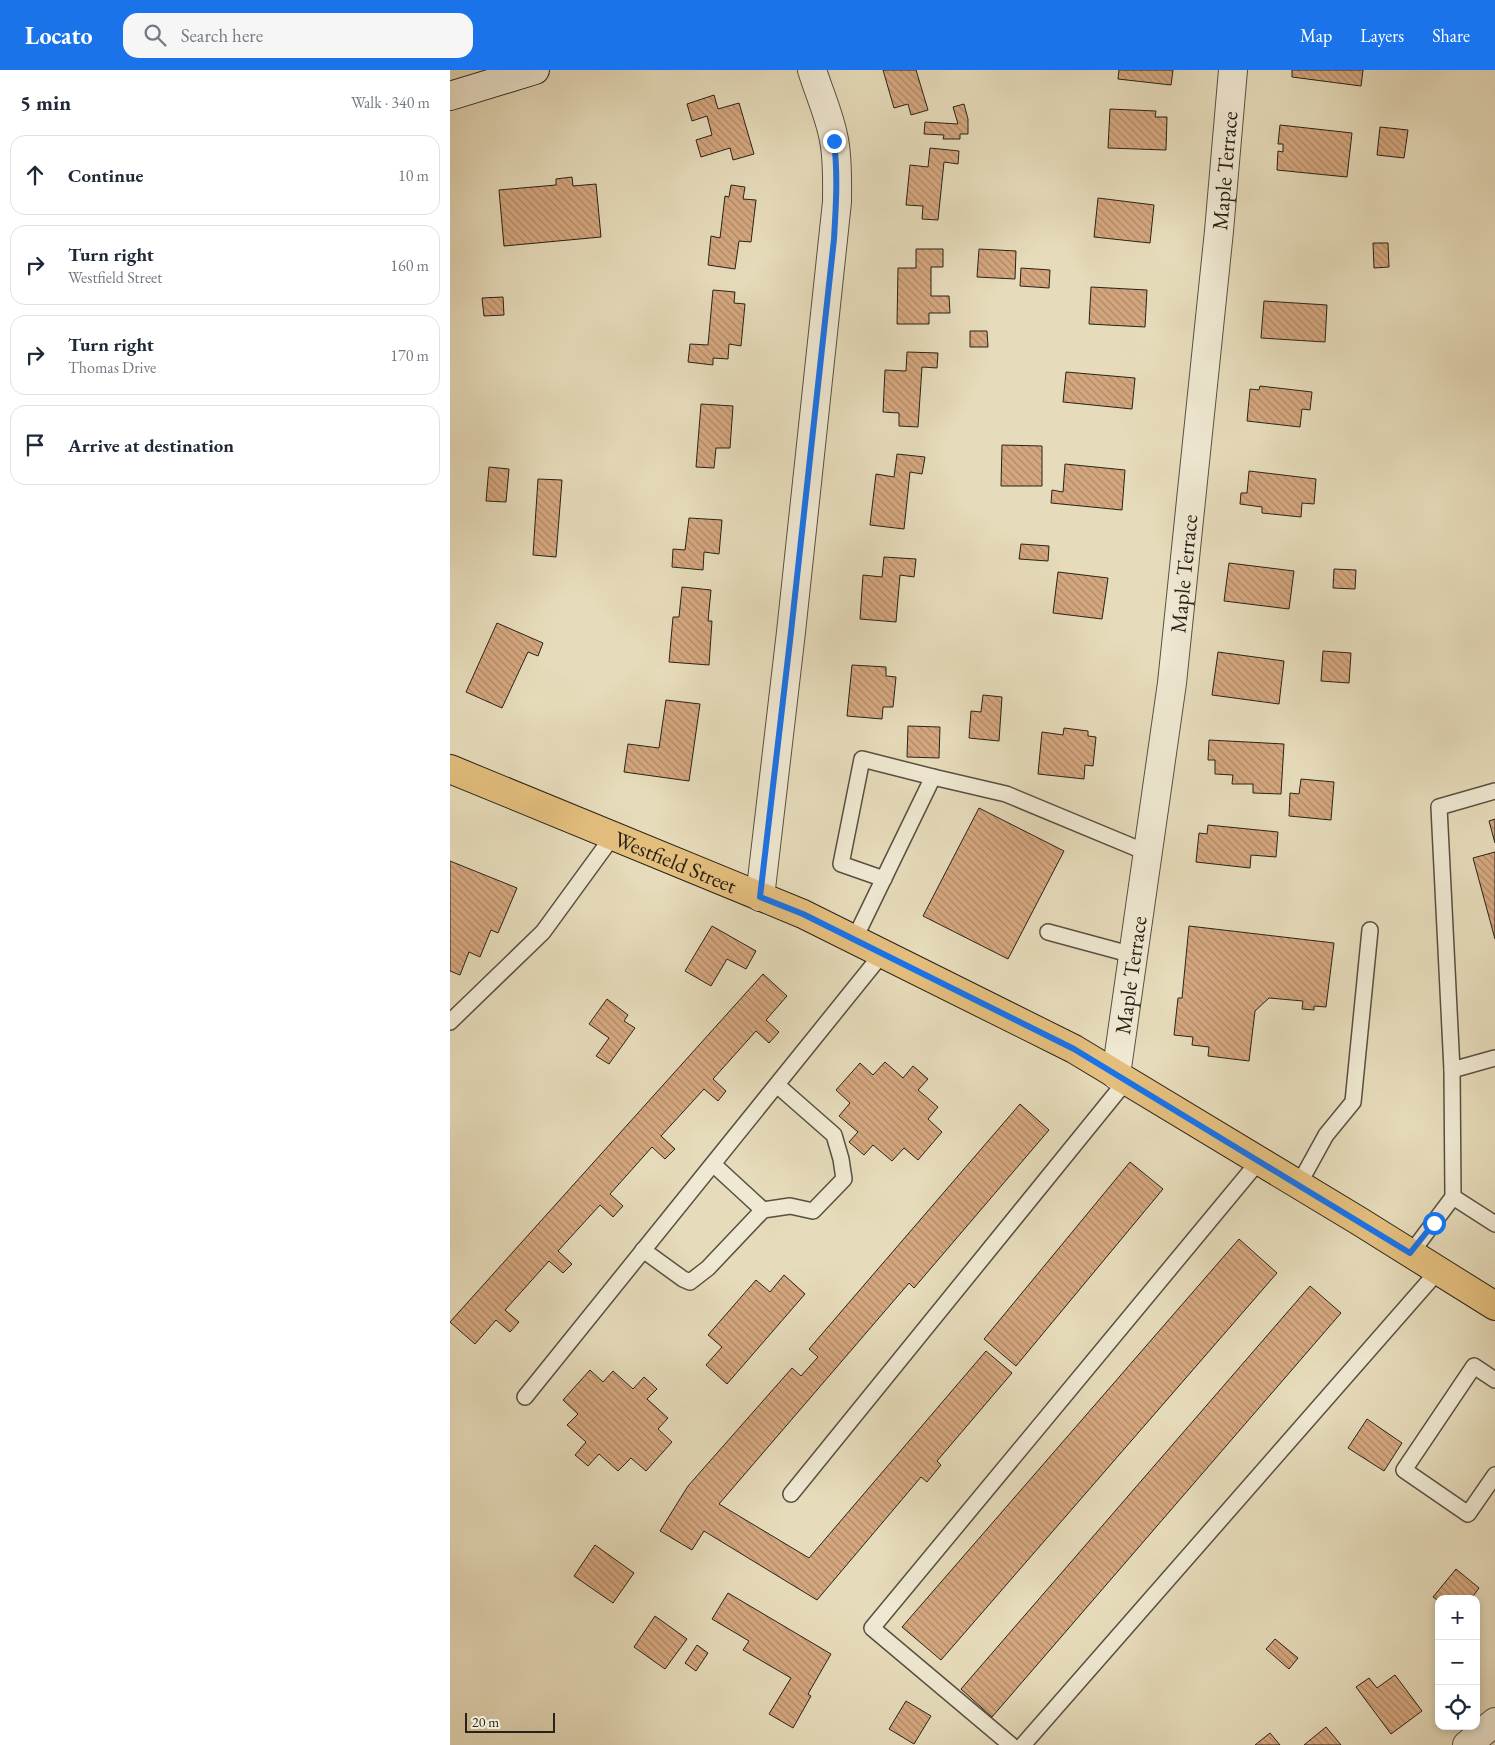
<!DOCTYPE html>
<meta charset="utf-8">
<style>
:root{--surface:#fff;--page:#f6f6f7;--text:#1f2937;--muted:#747a83;--line:#e0e1e3;--accent:#1a73e8}
body{margin:0;font-family:"EB Garamond",serif;background:var(--page);color:var(--text)}
.controls{position:absolute;right:15px;bottom:15px;display:grid;overflow:hidden;border-radius:10px;box-shadow:0 2px 8px #0003}
.controls button{width:45px;height:45px;display:grid;place-items:center;padding:0;border:0;border-bottom:1px solid var(--line);background:var(--surface);color:var(--text);font:25px sans-serif}
.scale{position:absolute;left:15px;bottom:12px;width:90px;box-sizing:border-box;padding-left:5px;border:2px solid #292218;border-top:0;font-size:14px;line-height:18px;white-space:nowrap;color:#292218;-webkit-text-stroke:4px #efe8d2;paint-order:stroke}
.stop{position:absolute;width:15px;height:15px;margin:-11px;border:4px solid #1a73e8;border-radius:50%;background:#fff}
.stop.end{background:#1a73e8;border-color:#fff;box-shadow:0 1px 5px #0008}
.list{margin:0;padding:0;list-style:none}
h2{display:flex;justify-content:space-between;align-items:center;height:65px;margin:0;padding:0 20px;font-size:21px}
h2 small{font-size:16px;font-weight:400;color:var(--muted)}
.list li{display:grid;grid-template-columns:32px 1fr auto;gap:15px;align-items:center;box-sizing:border-box;height:80px;margin:0 10px 10px;padding:0 10px;border:1px solid var(--line);border-radius:15px}
.list b{display:block;font-size:19px;white-space:nowrap}
.list p{margin:0;font-size:16px;white-space:nowrap;color:var(--muted)}
.list em{font-size:16px;font-style:normal;color:var(--muted)}
.icon{flex:none;width:28px;height:28px;fill:none;stroke:currentColor;stroke-width:2;stroke-linecap:round;stroke-linejoin:round}
.map{position:relative;flex:none;width:1045px;height:1675px;overflow:hidden}
header{display:flex;align-items:center;gap:30px;box-sizing:border-box;height:70px;padding:0 25px;background:var(--accent);color:#fff}
header strong{font-size:24px}
nav{display:flex;gap:28px;margin-inline-start:auto;font-size:18px}
.search{width:350px;height:45px;background:var(--page);display:flex;align-items:center;gap:12px;box-sizing:border-box;padding:0 18px;border-radius:15px;color:var(--muted);font-size:19px}
main{display:flex}
aside{flex:1;background:var(--surface)}
.map>svg:first-child{display:block}
.building{fill:url(#building-back-hatch);stroke:#292218}
.lines{fill:none;stroke-linecap:round;stroke-linejoin:round}
.lane-casing{stroke:#585040;stroke-width:18}
.street-casing{stroke:#585040;stroke-width:30}
.secondary-casing{stroke:#292218;stroke-width:30}
.primary-casing{stroke:#292218;stroke-width:30}
.lane{stroke:#efe8d2;stroke-width:15}
.street{stroke:#efe8d2;stroke-width:28}
.secondary{stroke:#efe8d2;stroke-width:28}
.primary{stroke:#e3be7d;stroke-width:28}
.route{stroke:#1a73e8;stroke-width:6}
.labels{text-anchor:middle;dominant-baseline:central;stroke-width:5;stroke-linejoin:round;paint-order:stroke}
.street-label{font-size:22px;fill:#292218;stroke:#efe8d2}
</style>
<header>
<strong>Locato</strong>
<div class="search"><svg class="icon" aria-label="search" viewBox="0 0 24 24"><circle cx="10" cy="10" r="6"/><path d="M15 15l6 6"/></svg>Search here</div>
<nav><a>Map</a><a>Layers</a><a>Share</a></nav>
</header>
<main>
<aside>
<h2>5 min<small>Walk · 340 m</small></h2>
<ul class="list">
<li><svg class="icon" aria-label="ahead" viewBox="0 0 24 24"><path d="M12 20V5M6 11l6-6 6 6"/></svg><div><b>Continue</b></div><em>10 m</em></li>
<li><svg class="icon" aria-label="right" viewBox="0 0 24 24"><path d="M7 20v-9h11M14 6l5 5-5 5"/></svg><div><b>Turn right</b><p>Westfield Street</p></div><em>160 m</em></li>
<li><svg class="icon" aria-label="right" viewBox="0 0 24 24"><path d="M7 20v-9h11M14 6l5 5-5 5"/></svg><div><b>Turn right</b><p>Thomas Drive</p></div><em>170 m</em></li>
<li><svg class="icon" aria-label="arrive" viewBox="0 0 24 24"><path d="M6 21V4h12l-3 4 3 4H6"/></svg><div><b>Arrive at destination</b></div></li>
</ul>
</aside>
<div class="map">
<svg width="1045" height="1675" viewBox="0 0 1045 1675">
<defs>
<pattern id="building-back-hatch" width="6" height="6" patternUnits="userSpaceOnUse" patternTransform="scale(1.25)"><rect width="6" height="6" fill="#d5a77f"/><path d="M-1 5l2 2M0 0l6 6M5-1l2 2" fill="none" stroke="#ad8867"/></pattern>
</defs>
<rect width="100%" height="100%" fill="#e6dbba"/>
<filter id="stains"><feTurbulence type="fractalNoise" baseFrequency=".004" numOctaves="4"/><feColorMatrix values="0 0 0 0 .2 0 0 0 0 .09 0 0 0 0 .02 0 0 0 .5 -.17"/></filter>
<radialGradient id="worn" r=".72"><stop offset=".6" stop-color="#630" stop-opacity="0"/><stop offset="1" stop-color="#630" stop-opacity=".3"/></radialGradient>
<!-- building -->
<g class="building">
<path d="M433,0H466L478,40L461,45L458,34L444,38Z"/>
<path d="M669,0H723L721,15L668,9Z"/>
<path d="M842,0H913L911,16L842,7Z"/>
<path d="M264,25L268,39L289,33L304,84L283,90L280,78L251,87L246,70L262,65L257,46L242,51L237,34Z"/>
<path d="M514,34L518,49V64H510V69H493L494,65L474,64L475,52L508,54L503,37Z"/>
<path d="M660,39L706,41L705,47H717L716,80L658,78Z"/>
<path d="M830,55L902,63L897,107L827,100L828,81L833,82V74H828Z"/>
<path d="M930,57L958,60L954,88L927,85Z"/>
<path d="M480,78L509,81L508,94L494,92L488,150L472,149L473,136L456,135L460,95L478,97Z"/>
<path d="M122,107L123,116L146,114L151,167L54,176L49,120L106,115V109Z"/>
<path d="M281,115L295,117L293,129L306,130L301,172L289,171L285,199L258,195L261,166L270,168L275,126L279,127Z"/>
<path d="M648,128L704,135L700,173L644,167Z"/>
<path d="M923,173H938L939,197L924,198Z"/>
<path d="M466,179H493V197H481V226H499L500,243H479V254H447L448,198H466Z"/>
<path d="M529,179L566,181L565,209L527,207Z"/>
<path d="M571,198L600,200L599,218L570,216Z"/>
<path d="M641,217L697,220L695,257L639,254Z"/>
<path d="M263,220L285,222L284,233L295,234L291,276L279,274L278,289L263,288V295L238,292L240,274L258,275Z"/>
<path d="M53,227L54,245L34,246L32,228Z"/>
<path d="M814,231L877,235L875,272L811,268Z"/>
<path d="M520,261H537L538,277H520Z"/>
<path d="M457,282L488,283L487,298L472,297L468,357L449,356V343L433,342L435,300L456,301Z"/>
<path d="M616,302L685,308L682,339L613,332Z"/>
<path d="M810,316L862,322L860,340L852,339L850,357L797,351L800,319L809,320Z"/>
<path d="M251,334L283,336L280,378H266L264,398L246,397Z"/>
<path d="M552,375L592,376V416H551Z"/>
<path d="M447,384L475,387L472,404L460,402L454,459L420,455L426,404L444,407Z"/>
<path d="M615,394L675,400L672,440L601,433L602,420L613,422Z"/>
<path d="M39,397L59,399L56,432L36,431Z"/>
<path d="M799,401L866,409L864,434L852,433L851,447L812,443V437L790,434L791,423H797Z"/>
<path d="M88,409L112,410L106,487L83,485Z"/>
<path d="M239,448L272,450L269,484L254,482L253,500L222,497L223,479L235,480Z"/>
<path d="M571,474L599,476L598,491L569,489Z"/>
<path d="M434,487L466,489L464,507L450,505L446,552L410,549L413,505L432,507Z"/>
<path d="M779,493L844,501L839,539L774,531Z"/>
<path d="M884,499L906,500L905,519L883,518Z"/>
<path d="M608,502L658,508L652,549L603,543Z"/>
<path d="M232,517L261,520L258,551H262L259,595L219,592L223,547H229Z"/>
<path d="M47,553L93,573L88,586L78,582L52,638L16,622Z"/>
<path d="M873,581L901,583L899,613L871,611Z"/>
<path d="M768,582L834,591L829,634L762,625Z"/>
<path d="M402,595L436,597V606L446,607L443,637H433L432,649L397,646Z"/>
<path d="M533,625L552,627L549,671L519,668L521,641L531,642Z"/>
<path d="M216,630L250,634L239,711L174,702L178,674L209,678Z"/>
<path d="M458,656L490,657L489,688L457,687Z"/>
<path d="M614,658L638,661V666L646,667L643,696L635,695L634,709L588,704L592,662L613,665Z"/>
<path d="M759,670L834,674L831,724L803,723V714H782L783,705L765,704V690H758Z"/>
<path d="M851,709L884,712L881,750L839,746L840,723L849,724Z"/>
<path d="M529,738L614,781L558,889L473,846Z"/>
<path d="M1045,749V773L1039,751Z"/>
<path d="M758,755L828,762L826,787L801,785L800,798L746,792L749,763L757,764Z"/>
<path d="M1045,782V869L1023,788Z"/>
<path d="M0,791L67,818L48,863L41,860L30,887L19,882L10,905L0,901Z"/>
<path d="M262,856L306,881L296,899L277,889L261,916L235,901Z"/>
<path d="M739,856L884,873L876,937L864,936V940L852,939L853,931L819,928L805,941L799,991L758,986L759,977L742,975L743,967L724,965L728,928H732Z"/>
<path d="M313,904L337,926L316,950L329,962L319,973L306,961L263,1009L276,1021L268,1031L254,1019L211,1066L225,1079L215,1089L202,1077L160,1124L173,1136L163,1147L150,1135L108,1181L122,1194L113,1203L99,1191L55,1240L69,1252L60,1262L46,1250L25,1274L0,1252Z"/>
<path d="M157,929L178,945L174,951L185,958L159,994L146,986L159,968L139,954Z"/>
<path d="M435,992L453,1008L463,996L478,1009L468,1020L488,1037L478,1049L492,1062L468,1090L454,1078L442,1091L423,1075L414,1085L399,1072L408,1062L389,1046L400,1033L386,1020L410,993L423,1005Z"/>
<path d="M570,1034L599,1060L464,1218L459,1213L269,1434L359,1488L536,1281L562,1303L487,1391L491,1395L477,1412L471,1407L367,1530L254,1461L242,1480L210,1461L238,1416L342,1298L351,1306L368,1287L359,1279Z"/>
<path d="M680,1092L713,1119L566,1296L534,1269Z"/>
<path d="M789,1169L827,1203L491,1590L452,1557Z"/>
<path d="M334,1205L355,1224L277,1314L256,1295L272,1277L258,1265L306,1210L320,1222Z"/>
<path d="M860,1216L891,1243L542,1647L511,1619Z"/>
<path d="M140,1300L153,1312L163,1301L183,1319L194,1307L207,1319L197,1329L218,1348L208,1359L222,1372L196,1401L181,1388L168,1401L149,1384L138,1396L125,1385L136,1372L117,1355L128,1344L113,1330Z"/>
<path d="M917,1349L952,1373L934,1401L898,1378Z"/>
<path d="M145,1475L184,1503L163,1533L124,1506Z"/>
<path d="M1006,1499L1029,1518L1021,1529H989V1531L983,1527Z"/>
<path d="M278,1523L381,1584L358,1624L361,1626L343,1658L319,1644L341,1608L293,1580L299,1571L262,1549Z"/>
<path d="M205,1546L237,1569L215,1599L184,1577Z"/>
<path d="M825,1569L848,1588L839,1599L816,1579Z"/>
<path d="M247,1575L258,1583L246,1601L235,1593Z"/>
<path d="M945,1605L972,1641L941,1664L906,1617L919,1608L927,1618Z"/>
<path d="M456,1631L481,1646L464,1674L439,1659Z"/>
<path d="M876,1657L891,1675H854Z"/>
<path d="M820,1663L830,1675H805Z"/>
</g>
<g class="lines">
<!-- lane casing -->
<g class="lane-casing">
<g id="lane">
<path d="M483,707L556,724L698,783"/>
<path d="M598,862L683,885"/>
<path d="M404,870L483,707L412,689L391,794L434,809"/>
<path d="M0,952L93,862L163,766"/>
<path d="M1002,1000L989,737L1045,721"/>
<path d="M263,1094L313,1140"/>
<path d="M849,1114L876,1065L903,1032L920,860"/>
<path d="M1003,1127L1045,1154"/>
<path d="M193,1180L233,1209L240,1212L258,1198L313,1140L340,1136L363,1141L394,1109L391,1089L384,1065L327,1015"/>
<path d="M961,1183L1003,1127L1002,1000L1045,988"/>
<path d="M1045,1310L1024,1296L954,1400L1018,1444L1045,1405"/>
<path d="M75,1327L432,884"/>
<path d="M341,1424L676,1011"/>
<path d="M561,1675L422,1558L809,1091"/>
<path d="M573,1675L988,1201"/>
</g>
</g>
<!-- street casing -->
<g class="street-casing">
<g id="street">
<path d="M310,827L341,562L387,132C387,112 388,90 384,70C380,46 369,23 362,0"/>
<path id="s1" d="M666,1005L722,613L769,161L783,0"/>
<path d="M1017,1675L1045,1652"/>
</g>
</g>
<!-- secondary casing -->
<g class="secondary-casing">
<path id="secondary" d="M0,26L85,0"/>
</g>
<!-- primary casing -->
<g class="primary-casing">
<g id="primary">
<path id="s2" d="M0,699L353,844L624,979L909,1151L1045,1236"/>
</g>
</g>
<!-- lane -->
<use href="#lane" class="lane"/>
<!-- street -->
<use href="#street" class="street"/>
<!-- secondary -->
<use href="#secondary" class="secondary"/>
<!-- primary -->
<use href="#primary" class="primary"/>
</g>
<g class="lines">
<!-- route -->
<path class="route" d="M384,71C388,104 386,136 384,169L341,562L310,827L353,844L624,979L960,1183L984,1153"/>
</g>
<g class="labels">
<!-- street labels -->
<g class="street-label">
<text stroke="none"><textPath href="#s1" startOffset="911">Maple Terrace</textPath></text>
<text stroke="none"><textPath href="#s1" startOffset="506">Maple Terrace</textPath></text>
<text stroke="none"><textPath href="#s2" startOffset="244">Westfield Street</textPath></text>
<text stroke="none"><textPath href="#s1" startOffset="101">Maple Terrace</textPath></text>
</g>
</g>
<rect width="100%" height="100%" filter="url(#stains)"/>
<rect width="100%" height="100%" fill="url(#worn)"/>
</svg>
<div class="controls">
<button>+</button>
<button>−</button>
<button><svg class="icon" aria-label="locate" viewBox="0 0 24 24"><circle cx="12" cy="12" r="6"/><path d="M12 2v4M12 18v4M2 12h4M18 12h4"/></svg></button>
</div>
<div class="scale">20 m</div>
<div class="stop" style="left:984px;top:1153px"></div>
<div class="stop end" style="left:384px;top:71px"></div>
</div>
</main>
